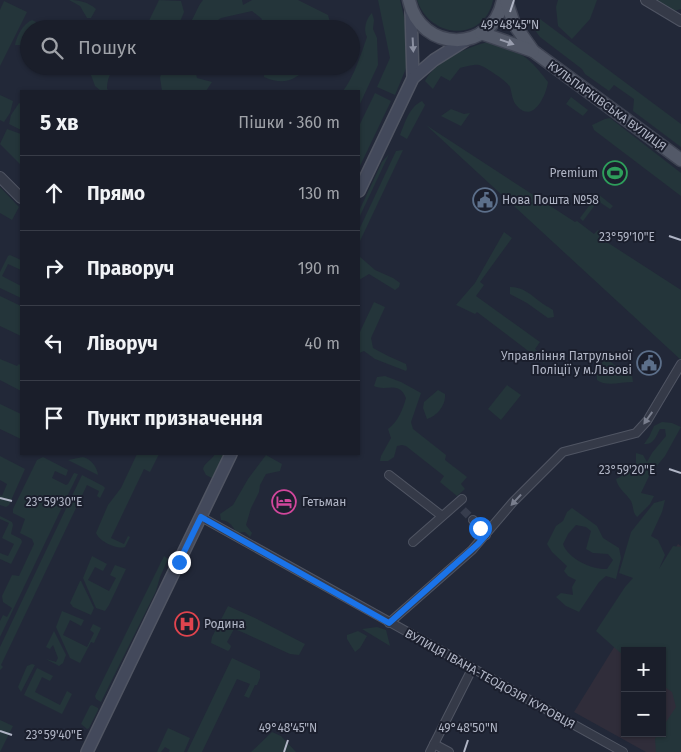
<!DOCTYPE html>
<html lang="uk">
<meta charset="utf-8">
<style>
:root{--surface:#1a1e2a;--page:#232732;--text:#f1f3f6;--muted:#9fa2a8;--line:#383c47}
body{margin:0;font-family:"Fira Sans",sans-serif;background:var(--page);color:var(--text)}
.controls{position:absolute;right:15px;bottom:15px;display:grid;overflow:hidden;border-radius:0px;box-shadow:0 1px 4px #0004}
.controls button{width:45px;height:45px;display:grid;place-items:center;padding:0;border:0;border-bottom:1px solid var(--line);background:var(--surface);color:var(--text);font:25px sans-serif}
.stop{position:absolute;width:15px;height:15px;margin:-11px;border:4px solid #1a73e8;border-radius:50%;background:#fff}
.stop.end{background:#1a73e8;border-color:#fff;box-shadow:0 1px 5px #0008}
.list{margin:0;padding:0;list-style:none}
h2{display:flex;justify-content:space-between;align-items:center;height:65px;margin:0;padding:0 20px;font-size:21px}
h2 small{font-size:16px;font-weight:400;color:var(--muted)}
.list li{display:grid;grid-template-columns:32px 1fr auto;gap:15px;align-items:center;box-sizing:border-box;height:75px;padding:0 20px;border-top:1px solid var(--line)}
.list b{display:block;font-size:19px;white-space:nowrap}
.list em{font-size:16px;font-style:normal;color:var(--muted)}
.icon{flex:none;width:28px;height:28px;fill:none;stroke:currentColor;stroke-width:2;stroke-linecap:round;stroke-linejoin:round}
.map{position:relative;flex:none;width:681px;height:752px;overflow:hidden}
.search{position:absolute;background:var(--surface);box-shadow:0 1px 4px #0004;left:20px;top:20px;width:340px;height:55px;display:flex;align-items:center;gap:12px;box-sizing:border-box;padding:0 18px;border-radius:28px;color:var(--muted);font-size:19px}
.panel{position:absolute;background:var(--surface);box-shadow:0 1px 4px #0004;left:20px;top:90px;width:340px;height:365px;border-radius:0px}
.map>svg:first-child{display:block}
.medical{fill:#302d3a;fill-rule:evenodd}
.green{fill:#24353a;fill-rule:evenodd}
.lines{fill:none;stroke-linecap:round;stroke-linejoin:round}
.minor-tunnel{stroke:#373d4d;stroke-width:8;stroke-dasharray:8 4;stroke-linecap:butt}
.minor-casing{stroke:#505563;stroke-width:10}
.tertiary-casing{stroke:#505563;stroke-width:12}
.secondary-casing{stroke:#505563;stroke-width:14}
.primary-casing{stroke:#3e4352;stroke-width:15}
.minor{stroke:#353a48;stroke-width:8}
.tertiary{stroke:#353a48;stroke-width:10}
.secondary{stroke:#43495b;stroke-width:11}
.primary{stroke:#535968;stroke-width:12}
.oneway{fill:#999eae}
.oneway2{fill:#8a8fa0}
.oneway3{fill:#797e8d}
.route{stroke:#1a73e8;stroke-width:6}
.ticks{fill:none;stroke:#b0b5c5;stroke-width:2}
.labels{text-anchor:middle;dominant-baseline:central;stroke-width:4;stroke-linejoin:round;paint-order:stroke}
.street-label{font-size:12px;fill:#b0b5c5;stroke:#1b1f2d}
.poi-label{font-size:12px;fill:#b0b5c5;stroke:#1b1f2d;text-anchor:start}
.ticks-label{font-size:12px;text-anchor:middle;fill:#b0b5c5;stroke:#1b1f2d;stroke-width:4;stroke-linejoin:round;paint-order:stroke}
</style>
<div class="map">
<svg width="681" height="752" viewBox="0 0 681 752">
<rect width="100%" height="100%" fill="#222838"/>
<!-- medical -->
<path class="medical" d="M678,544L681,546V752H646L574,712ZM625,651H662V733H625Z"/>
<!-- green -->
<g class="green">
<path d="M69,0C79,0 88,2 96,9L91,18H87L80,6Z"/>
<path d="M159,0L181,1L184,12L177,29H145Z"/>
<path d="M203,0H242L243,5L252,0H298L328,15L332,29H256L262,19L252,11L221,18L208,27V29H183C196,20 194,11 203,0Z"/>
<path d="M378,0H400L408,33L407,66L395,95L377,87L390,58Z"/>
<path d="M417,0H493C485,41 431,41 417,0Z"/>
<path d="M558,0H597L590,19L572,39L558,26L556,7Z"/>
<path d="M656,0H681V9L674,11Z"/>
<path d="M4,1L27,12L0,66V10Z"/>
<path d="M372,13L374,20L373,29L377,38L378,65L359,106V91H343C354,77 361,54 367,37C363,30 366,18 372,13Z"/>
<path d="M532,18L540,19L681,124V147L633,111L634,99L614,85L609,91L585,74L582,69L540,37L530,23Z"/>
<path d="M32,20L36,22L34,29H29V45H15C17,35 23,24 32,20Z"/>
<path d="M488,42C519,49 529,57 548,82C546,96 533,124 517,106C512,101 512,93 510,87C508,82 486,67 479,65C474,64 465,67 460,68L450,81L441,76L433,89L425,81C435,61 467,47 488,42Z"/>
<path d="M63,66H115C110,73 107,80 107,89L109,91H101L95,86L91,75L67,71Z"/>
<path d="M165,66H196L195,70L197,78L212,82L206,91H162L160,77Z"/>
<path d="M265,66H310C294,80 285,86 264,77Z"/>
<path d="M375,93L391,101L359,168V126Z"/>
<path d="M0,95L13,101L10,113L4,122L0,120Z"/>
<path d="M571,97L588,110L583,116L566,104Z"/>
<path d="M422,101L425,105L423,109L407,139L400,135C405,123 409,107 422,101Z"/>
<path d="M19,103L21,104V130L9,124L11,115Z"/>
<path d="M451,109L464,114L470,113L461,126L441,116Z"/>
<path d="M610,118L681,173V196L594,130L592,125L605,119Z"/>
<path d="M426,125L575,222L577,221L594,234L598,230L601,233L599,237L681,290V360Z"/>
<path d="M7,129L21,134V165L0,144Z"/>
<path d="M403,150L360,241L359,230L396,151Z"/>
<path d="M389,154L359,218V211L382,162Z"/>
<path d="M0,187L19,207L12,220L0,213Z"/>
<path d="M598,194L613,206L610,209L598,201L583,221L580,218Z"/>
<path d="M504,232L512,238L480,282L484,285L476,296L540,342L535,349L547,358L544,363L477,312L475,314L456,305L475,283Z"/>
<path d="M10,255L21,260V270L8,264L2,276L21,286V298L0,288V272L8,256Z"/>
<path d="M359,256L375,270L393,278L400,283L399,287L395,290L369,274L359,280Z"/>
<path d="M510,287C523,287 530,294 539,301C544,305 549,307 553,310L554,317L548,318L527,303L510,294Z"/>
<path d="M0,296L21,306V336L0,326Z"/>
<path d="M374,302L385,307L371,338L373,348L388,356L406,364L407,369L406,371L375,359L364,351L359,353V334Z"/>
<path d="M606,358L621,370L632,376L633,382C620,382 606,387 597,380C596,371 600,364 606,358Z"/>
<path d="M0,359L17,366L19,364L21,366V391L0,380Z"/>
<path d="M385,376L401,382L421,393L411,422L413,429L446,455L445,460L467,477L461,484L465,489L457,496L440,482L444,476L406,446L402,445L397,446L394,457L388,461H380L381,456L391,438L388,429C398,422 403,409 406,398C399,380 386,392 374,386L377,377Z"/>
<path d="M507,385L521,395L501,420L488,409Z"/>
<path d="M438,390L445,394C446,405 437,416 427,419L423,408L424,402Z"/>
<path d="M0,404L21,414V439L0,429Z"/>
<path d="M662,422L672,423L681,427L665,456L650,474L641,493L654,496L650,504L637,517C632,512 634,507 631,501C626,493 618,489 616,479C624,476 629,469 636,465V453L643,455L647,462L652,453L666,436L665,429H660C656,436 654,445 644,444L649,437L654,426Z"/>
<path d="M137,454H159L150,472L144,469L111,538L124,544L128,536L130,537L125,547C117,550 99,541 96,533L108,505L121,488Z"/>
<path d="M215,454H225L212,478L206,475L203,469C204,463 212,460 215,454Z"/>
<path d="M266,455L282,464L280,471L266,474L260,485L259,492L251,508L246,525L252,533L250,537L245,532L236,533C233,525 229,521 221,520L220,514L233,505L248,479Z"/>
<path d="M0,456L25,469L9,505L6,507L0,505V495L2,496L7,484L0,480Z"/>
<path d="M43,457L68,470L66,476L55,471L52,478L66,485L68,484L74,473L78,474L0,637V621L3,615L7,617L12,608L3,602L2,596L12,575L19,576L34,544L32,539L20,533L25,519L13,513V509L37,460Z"/>
<path d="M83,457C91,459 97,467 98,475L68,460Z"/>
<path d="M82,475L103,486L105,488L100,498L97,496L99,491L87,485L1,665L3,667L0,670V647Z"/>
<path d="M665,500L662,512L651,536L658,540L665,555L659,569L673,546L681,547V752H656L655,739L658,733H662V728L676,707L672,692L662,685V651H625V657L596,631L625,587L633,578L619,573L631,532L654,503Z"/>
<path d="M572,508L597,526L603,538L619,548L621,558L616,579L606,576L599,582L579,612L566,606L556,597L561,593L573,595L572,587L576,580L568,576L564,571L567,566L552,552L547,544L556,526L563,521L567,512ZM576,525L586,527L591,531L586,549L593,553L608,554L613,560L607,569C593,570 568,559 563,544L568,534Z"/>
<path d="M0,516L12,522L13,525L11,534L21,539L22,542L11,564L0,559V553L8,556L14,544L2,538L9,523L0,519Z"/>
<path d="M92,556L107,564L103,571L95,567L88,580L109,591L116,578L110,575L115,565L126,569L109,605L105,611L96,608L83,578Z"/>
<path d="M164,556L168,559L160,577L156,591L101,702L96,699L95,696Z"/>
<path d="M80,581H81L94,608L91,615L73,607L70,603Z"/>
<path d="M228,606L255,618L303,643L305,644L299,655L290,654L242,632L234,629L227,642L231,646L230,649L228,651L211,643L212,637Z"/>
<path d="M62,611L84,620L81,626L70,620L63,635L87,647L94,633L90,630L93,624L101,628L94,643L91,642L80,663L70,658L56,627Z"/>
<path d="M377,627L386,630L390,646L362,629Z"/>
<path d="M54,631L66,655L63,663L59,666L46,659L56,662L58,658L53,645L50,649L46,647Z"/>
<path d="M358,631L367,636L360,648L355,652L347,639V635Z"/>
<path d="M232,658L260,671V678L257,685H255L249,698L244,696L250,684L237,679L202,752H187Z"/>
<path d="M32,664L35,665L21,692L18,687L27,666Z"/>
<path d="M37,668L53,676L50,681L42,677L35,692L60,705L67,691L72,694L62,714L24,695Z"/>
<path d="M92,705L98,708V710L89,728L87,729L81,724L90,706Z"/>
<path d="M0,720L13,726L0,752Z"/>
<path d="M168,728L190,738L184,752H169L170,750L165,747L161,752H157Z"/>
<path d="M272,732L281,736L296,752H251Z"/>
</g>
<g class="lines">
<!-- minor-tunnel -->
<path class="minor-tunnel" d="M463,510L473,520"/>
<!-- minor casing -->
<g class="minor-casing">
<g id="minor">
<path d="M389,475L442,516"/>
<path d="M201,517L623,752"/>
<path d="M473,520L486,535"/>
<path d="M413,542L462,499"/>
<path d="M389,623L472,550L513,502L563,452L636,433L647,421L681,364"/>
<path d="M434,744L449,752"/>
<path d="M430,752L472,669"/>
</g>
</g>
<!-- tertiary casing -->
<g class="tertiary-casing">
<g id="tertiary">
<path d="M646,0L681,21"/>
<path d="M0,177L21,198"/>
</g>
</g>
<!-- secondary casing -->
<g class="secondary-casing">
<g id="secondary">
<path d="M411,11L413,78"/>
<path d="M359,191L413,78L434,60L466,40"/>
<path d="M87,752L231,454"/>
</g>
</g>
<!-- primary casing -->
<g class="primary-casing">
<g id="primary">
<path d="M409,0C420,53 493,54 503,0"/>
<path d="M506,0L514,24L533,51L681,160"/>
<path d="M481,33L533,51"/>
</g>
</g>
<!-- minor -->
<use href="#minor" class="minor"/>
<!-- tertiary -->
<use href="#tertiary" class="tertiary"/>
<!-- secondary -->
<use href="#secondary" class="secondary"/>
<!-- primary -->
<use href="#primary" class="primary"/>
</g>
<!-- one-way arrows -->
<defs><path id="oneway-solid" d="M-6-.8H1V-3.2L6.5 0L1 3.2V.8H-6Z" transform="scale(1.25)"/></defs>
<use class="oneway" href="#oneway-solid" transform="translate(507 42) rotate(19)"/>
<use class="oneway2" href="#oneway-solid" transform="translate(413 45) rotate(87)"/>
<g class="oneway3">
<use href="#oneway-solid" transform="translate(648 418) rotate(125)"/>
<use href="#oneway-solid" transform="translate(516 500) rotate(133)"/>
</g>
<g class="lines">
<!-- route -->
<path class="route" d="M179,562L201,517L389,623L478,544L486,535L480,528"/>
</g>
<!-- ticks -->
<path class="ticks" d="M510,12L514,0M669,236L681,240M669,469L681,473M0,498L12,501M0,731L12,735M284,752L288,740M464,752L468,740"/>
<!-- icons -->
<defs>
<g id="stadium-ring" transform="scale(1.25)"><circle r="9.5" fill="#1b1f2d" stroke="#2e9e5b" stroke-width="1.5"/><path d="M0-5a6.5 5 0 1 0 0 10a6.5 5 0 1 0 0-10ZM-3.5-1.8h7v3.6h-7Z" fill="#2e9e5b"/></g>
<g id="civic-ring" transform="scale(1.25)"><circle r="9.5" fill="#1b1f2d" stroke="#5c6f8a" stroke-width="1.5"/><path d="M-.6-6.5H3V-4.5H.6V-3L4-1V1h2V6H-6V1h2V-1L-.6-3ZM-1.2 2.5V6h2.4V2.5Z" fill="#5c6f8a"/></g>
<g id="hotel-ring" transform="scale(1.25)"><circle r="9.5" fill="#1b1f2d" stroke="#d1479c" stroke-width="1.5"/><path d="M-6-4.5h1.5V1H6V5H4.5V3h-9V5H-6ZM-4 0a1.8 1.8 0 1 1 3.6 0ZM.5 0V-2.5h3Q6-2.5 6 0Z" fill="#d1479c"/></g>
<g id="hospital-ring" transform="scale(1.25)"><circle r="9.5" fill="#1b1f2d" stroke="#e0444e" stroke-width="1.5"/><path d="M-5-5h3v3.5h4V-5h3V5h-3V1.5h-4V5h-3Z" fill="#e0444e"/></g>
</defs>
<g fill-rule="evenodd">
<use href="#stadium-ring" x="615" y="173"/>
<use href="#civic-ring" x="485" y="200"/>
<use href="#civic-ring" x="649" y="363"/>
<use href="#hotel-ring" x="284" y="502"/>
<use href="#hospital-ring" x="187" y="624"/>
</g>
<g class="labels">
<!-- street labels -->
<g class="street-label">
<text transform="translate(607 106) rotate(36)">КУЛЬПАРКІВСЬКА ВУЛИЦЯ</text>
<text transform="translate(490 679) rotate(29)">ВУЛИЦЯ ІВАНА-ТЕОДОЗІЯ КУРОВЦЯ</text>
</g>
<!-- poi labels -->
<g class="poi-label">
<text x="598" y="173" text-anchor="end">Premium</text>
<text x="502" y="200">Нова Пошта №58</text>
<text x="632" y="356" text-anchor="end">Управління Патрульної<tspan x="632" dy="14">Поліції у м.Львові</tspan></text>
<text x="302" y="502">Гетьман</text>
<text x="204" y="624">Родина</text>
</g>
</g>
<g class="ticks-label">
<text x="510" y="29">49°48'45"N</text>
<text x="627" y="241">23°59'10"E</text>
<text x="627" y="474">23°59'20"E</text>
<text x="54" y="506">23°59'30"E</text>
<text x="288" y="732">49°48'45"N</text>
<text x="468" y="732">49°48'50"N</text>
<text x="54" y="739">23°59'40"E</text>
</g>
</svg>
<div class="controls">
<button>+</button>
<button>−</button>
</div>
<div class="stop" style="left:480px;top:528px"></div>
<div class="stop end" style="left:179px;top:562px"></div>
<div class="search"><svg class="icon" aria-label="search" viewBox="0 0 24 24"><circle cx="10" cy="10" r="6"/><path d="M15 15l6 6"/></svg>Пошук</div>
<section class="panel">
<h2>5 хв<small>Пішки · 360 m</small></h2>
<ul class="list">
<li><svg class="icon" aria-label="ahead" viewBox="0 0 24 24"><path d="M12 20V5M6 11l6-6 6 6"/></svg><div><b>Прямо</b></div><em>130 m</em></li>
<li><svg class="icon" aria-label="right" viewBox="0 0 24 24"><path d="M7 20v-9h11M14 6l5 5-5 5"/></svg><div><b>Праворуч</b></div><em>190 m</em></li>
<li><svg class="icon" aria-label="left" viewBox="0 0 24 24"><path d="M17 20v-9H6M10 6l-5 5 5 5"/></svg><div><b>Ліворуч</b></div><em>40 m</em></li>
<li><svg class="icon" aria-label="arrive" viewBox="0 0 24 24"><path d="M6 21V4h12l-3 4 3 4H6"/></svg><div><b>Пункт призначення</b></div></li>
</ul>
</section>
</div>
